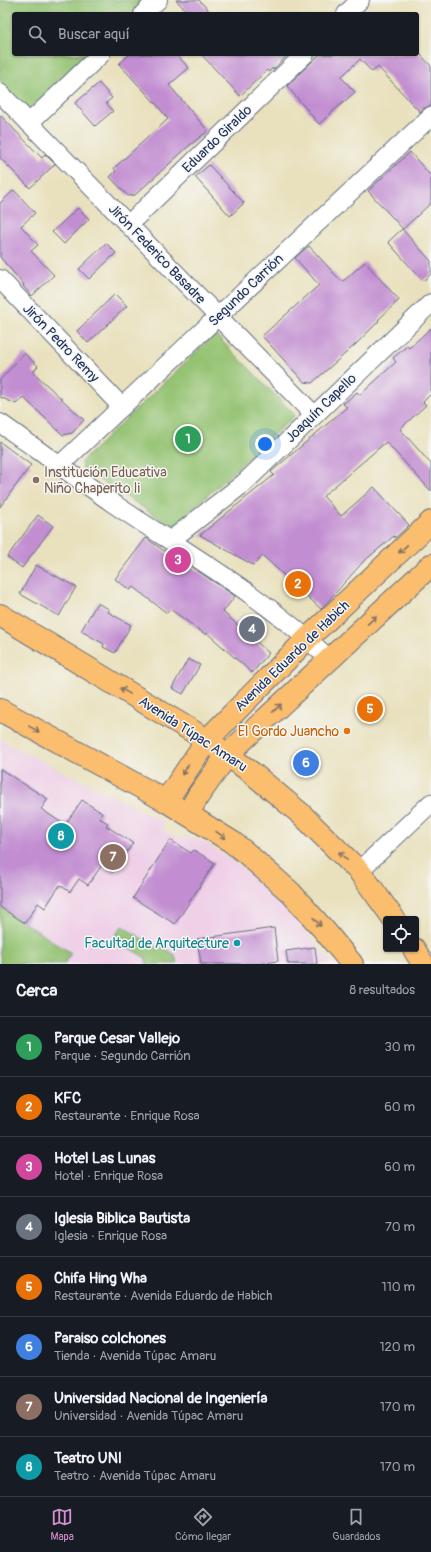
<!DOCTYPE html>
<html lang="es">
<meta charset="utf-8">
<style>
:root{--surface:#171b24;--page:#20242c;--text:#f1f3f6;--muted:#9ea1a6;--line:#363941;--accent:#d690ce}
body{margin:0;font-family:Pangolin,sans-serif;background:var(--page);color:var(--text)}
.controls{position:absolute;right:12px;bottom:12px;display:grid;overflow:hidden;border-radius:4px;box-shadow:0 1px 3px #0004}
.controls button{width:36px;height:36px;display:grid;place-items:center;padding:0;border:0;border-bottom:1px solid var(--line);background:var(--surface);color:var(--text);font:20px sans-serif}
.you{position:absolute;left:265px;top:444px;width:14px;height:14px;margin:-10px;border:3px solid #fff;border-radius:50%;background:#1a73e8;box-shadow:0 0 0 6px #1a73e833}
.badge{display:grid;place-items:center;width:26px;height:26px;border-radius:50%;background:var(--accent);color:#fff;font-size:13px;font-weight:700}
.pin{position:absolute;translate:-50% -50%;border:2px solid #fff;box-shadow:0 1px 4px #0006}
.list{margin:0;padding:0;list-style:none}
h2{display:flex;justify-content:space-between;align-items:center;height:52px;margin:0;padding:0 16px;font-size:17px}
h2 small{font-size:13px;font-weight:400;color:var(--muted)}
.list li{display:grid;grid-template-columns:26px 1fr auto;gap:12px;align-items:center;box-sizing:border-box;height:60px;padding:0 16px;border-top:1px solid var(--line)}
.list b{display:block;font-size:15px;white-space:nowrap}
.list p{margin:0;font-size:13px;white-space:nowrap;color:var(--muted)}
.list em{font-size:13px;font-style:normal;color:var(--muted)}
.icon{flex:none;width:22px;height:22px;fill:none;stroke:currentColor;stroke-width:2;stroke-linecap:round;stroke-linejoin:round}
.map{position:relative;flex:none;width:431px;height:964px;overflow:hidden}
.search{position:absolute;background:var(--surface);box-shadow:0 1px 3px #0004;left:12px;right:12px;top:12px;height:44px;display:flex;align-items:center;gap:10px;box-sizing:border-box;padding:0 14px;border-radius:4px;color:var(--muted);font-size:15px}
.sheet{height:532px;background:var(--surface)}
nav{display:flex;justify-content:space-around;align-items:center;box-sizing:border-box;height:56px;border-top:1px solid var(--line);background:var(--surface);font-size:11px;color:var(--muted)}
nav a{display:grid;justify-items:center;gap:2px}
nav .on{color:var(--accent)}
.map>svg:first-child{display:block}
.built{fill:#efd0e7}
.green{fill:#94c372;stroke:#587968}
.building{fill:#c28ed1}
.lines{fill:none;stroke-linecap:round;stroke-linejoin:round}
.minor-casing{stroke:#636d80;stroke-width:20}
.primary-casing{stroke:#636d80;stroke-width:24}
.minor{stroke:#fff;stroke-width:18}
.primary{stroke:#fbbd6e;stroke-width:22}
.oneway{stroke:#806f65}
.education-dot{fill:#8d6e63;stroke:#f6f6f2;stroke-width:1.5}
.food-dot{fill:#e8710a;stroke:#f6f6f2;stroke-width:1.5}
.culture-dot{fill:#0f9aa8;stroke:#f6f6f2;stroke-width:1.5}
.labels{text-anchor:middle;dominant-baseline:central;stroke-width:3;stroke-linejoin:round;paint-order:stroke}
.street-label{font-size:14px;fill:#1b2f5e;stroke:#f6f6f2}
.education-label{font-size:14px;fill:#785e54;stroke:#f6f6f2;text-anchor:start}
.food-label{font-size:14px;fill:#c56008;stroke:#f6f6f2;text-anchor:end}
.culture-label{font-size:14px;fill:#0d838f;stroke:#f6f6f2;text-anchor:end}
</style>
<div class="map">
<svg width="431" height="964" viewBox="0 0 431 964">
<rect width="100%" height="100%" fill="#f6f6f2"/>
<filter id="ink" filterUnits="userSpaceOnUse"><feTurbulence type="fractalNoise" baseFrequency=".025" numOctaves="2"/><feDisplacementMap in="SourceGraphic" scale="8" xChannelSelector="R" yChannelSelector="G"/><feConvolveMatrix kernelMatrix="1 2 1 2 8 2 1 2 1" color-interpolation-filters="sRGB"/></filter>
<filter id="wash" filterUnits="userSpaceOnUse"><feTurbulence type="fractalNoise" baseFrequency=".012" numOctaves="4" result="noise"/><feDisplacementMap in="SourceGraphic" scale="16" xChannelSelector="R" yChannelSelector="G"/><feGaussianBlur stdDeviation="0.9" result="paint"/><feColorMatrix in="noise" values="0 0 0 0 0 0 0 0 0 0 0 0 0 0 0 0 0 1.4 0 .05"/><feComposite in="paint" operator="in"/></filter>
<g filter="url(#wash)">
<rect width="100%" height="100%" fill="#e9e1be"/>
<!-- built -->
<path class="built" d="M0,739L12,746L160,820L164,824L162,830L179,838L187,837L200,840L209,845L243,868L274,894L333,964H0Z"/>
<!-- green -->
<g class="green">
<path d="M0,0H148L133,14H14V54H89L31,108L25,109L0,81Z"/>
<path d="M215,334L295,415L173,527L83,469L81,462Z"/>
<path d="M0,907L71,953L64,964H0Z"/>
<path d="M122,926L160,950L162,947L175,955L177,964H147L146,958L124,945L123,940L115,935Z"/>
</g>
<g id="blocks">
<!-- building -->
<g class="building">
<path d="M176,0H199L212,14H189Z"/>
<path d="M130,54H176L189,68L169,85L208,131L190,145L135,195L128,196L110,177L116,171L114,168L168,119L157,105L119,64Z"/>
<path d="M201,54H288L273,70L272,68L269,72L267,70L240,96Z"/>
<path d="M320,54H420L431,66V106L424,108L420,112L378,67L372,72L360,59L341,77L355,92L319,124L287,86Z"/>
<path d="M99,83L112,98L106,103L113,111L95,126L75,103Z"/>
<path d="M0,115L42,158L45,154L55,164L30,188L0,158Z"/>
<path d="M410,152L431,176V203L403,229L368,191Z"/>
<path d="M209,165L244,203L230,216L195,177Z"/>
<path d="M14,190L35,213L21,226L38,245L31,251L54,275L32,296L23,286L24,285L0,257V203Z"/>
<path d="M78,208L89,219L64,244L52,232Z"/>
<path d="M402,229L431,261V274L423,281L388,242Z"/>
<path d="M106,243L116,253L89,279L79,269Z"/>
<path d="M309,246L342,282L365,262L399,300L378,320L379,321L356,344L312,383L304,382L262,336L319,285L295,258Z"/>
<path d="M115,294L127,306L88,343L77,331Z"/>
<path d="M431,328V394L423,402L426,405L400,429L431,464V491L386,442L323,496L341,516L374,487L409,525L395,538L394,536L363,562L321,609L263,556L253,565L200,535L274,475L271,472L347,407L343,404L357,392L360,395L396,362L393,358L407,346L409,348Z"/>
<path d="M24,353L38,366L33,372L84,420L72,433L63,435L23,397L16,404L0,397V380Z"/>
<path d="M0,442L31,465L0,507Z"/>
<path d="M38,515L53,526L22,568L7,557Z"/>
<path d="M146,538L181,563L183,561L235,596L223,612L269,653L252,673L207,633L206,635L170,609L167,613L133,587L130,590L115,579Z"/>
<path d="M36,565L76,587L59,616L20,594Z"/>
<path d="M97,603L109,609L108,612L131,625L115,653L103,647L104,644L81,631Z"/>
<path d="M188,659L200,665L183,694L172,688Z"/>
<path d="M0,769L48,799L41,809L65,825L82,800L102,813L99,818L108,823L106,826L133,843L113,872L102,865L88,885L79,879L70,892L60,885L45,908L38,903L25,923L0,907Z"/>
<path d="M170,840L191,853L194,850L215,863L175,924L133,898Z"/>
<path d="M274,928L278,961L259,964H201L197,939Z"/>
<path d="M315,947L317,964H288L286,951Z"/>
</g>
</g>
</g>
<g filter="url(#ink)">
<use href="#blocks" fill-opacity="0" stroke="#636d80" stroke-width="1"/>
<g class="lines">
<!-- minor casing -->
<g class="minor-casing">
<g id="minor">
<path d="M143,14L158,0"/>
<path d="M346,14L360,0"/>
<path d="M0,93L314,415"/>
<path d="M29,123L101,54"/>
<path d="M129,224L305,54"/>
<path d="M0,279L122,407"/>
<path d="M0,423C38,450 75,477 114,504C187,553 265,597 329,659"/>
<path d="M60,465L431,116"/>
<path d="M171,540L244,483L431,303"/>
<path d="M359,871L431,803"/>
</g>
</g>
<!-- primary casing -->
<g class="primary-casing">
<g id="primary">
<path d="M0,615L207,740L252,773L301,814L359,871L394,919"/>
<path d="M0,710L166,801L232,842L246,853L291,893L324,930L352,964"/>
<path d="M166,801L207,740L308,638L431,522"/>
<path d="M188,814L198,796L228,754L431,565"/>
<path d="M414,949L423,964"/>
</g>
</g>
<!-- minor -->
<use href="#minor" class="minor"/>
<!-- primary -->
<use href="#primary" class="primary"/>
</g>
<!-- one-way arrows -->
<defs><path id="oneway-shaft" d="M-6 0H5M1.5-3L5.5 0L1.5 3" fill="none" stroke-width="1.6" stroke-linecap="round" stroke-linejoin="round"/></defs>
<g class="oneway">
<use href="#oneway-shaft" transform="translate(403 549) rotate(137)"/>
<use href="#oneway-shaft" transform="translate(372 620) rotate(-43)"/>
<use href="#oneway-shaft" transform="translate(125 691) rotate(-149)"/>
<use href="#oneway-shaft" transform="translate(277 708) rotate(-43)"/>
<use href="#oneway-shaft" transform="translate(34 729) rotate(29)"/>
<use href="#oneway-shaft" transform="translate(185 770) rotate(123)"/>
<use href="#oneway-shaft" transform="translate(221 835) rotate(35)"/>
<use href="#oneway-shaft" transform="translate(343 856) rotate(-135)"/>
<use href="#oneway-shaft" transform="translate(317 922) rotate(48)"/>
</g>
</g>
<!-- markers -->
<circle class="education-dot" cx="36" cy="480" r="4"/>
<circle class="food-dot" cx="347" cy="731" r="4"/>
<circle class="culture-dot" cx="237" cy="943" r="4"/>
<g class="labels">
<!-- street labels -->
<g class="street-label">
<text transform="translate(217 139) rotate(-44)">Eduardo Giraldo</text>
<text transform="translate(157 254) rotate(46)">Jirón Federico Basadre</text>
<text transform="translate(246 290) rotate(-44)">Segundo Carrión</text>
<text transform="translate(61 343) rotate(46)">Jirón Pedro Remy</text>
<text transform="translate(321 408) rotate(-44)">Joaquín Capello</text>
<text transform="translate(292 656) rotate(-44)">Avenida Eduardo de Habich</text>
<text transform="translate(193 734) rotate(33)">Avenida Túpac Amaru</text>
</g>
<!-- education labels -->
<g class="education-label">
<text x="44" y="472">Institución Educativa<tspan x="44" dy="16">Niño Chaperito Ii</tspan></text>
</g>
<!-- food labels -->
<g class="food-label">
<text x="339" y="731">El Gordo Juancho</text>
</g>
<!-- culture labels -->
<g class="culture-label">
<text x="229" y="943">Facultad de Arquitecture</text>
</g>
</g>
</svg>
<div class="controls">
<button><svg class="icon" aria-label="locate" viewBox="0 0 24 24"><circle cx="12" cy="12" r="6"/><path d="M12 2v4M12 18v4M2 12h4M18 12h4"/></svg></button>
</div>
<div class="you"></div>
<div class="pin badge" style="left:188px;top:439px;background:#2e9e5b">1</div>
<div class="pin badge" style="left:298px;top:584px;background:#e8710a">2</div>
<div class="pin badge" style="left:178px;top:560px;background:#d1479c">3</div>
<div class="pin badge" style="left:252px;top:629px;background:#6b7280">4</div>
<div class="pin badge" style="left:370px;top:709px;background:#e8710a">5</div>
<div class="pin badge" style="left:306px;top:763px;background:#3f7fe0">6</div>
<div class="pin badge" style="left:113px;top:857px;background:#8d6e63">7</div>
<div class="pin badge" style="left:61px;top:836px;background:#0f9aa8">8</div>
<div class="search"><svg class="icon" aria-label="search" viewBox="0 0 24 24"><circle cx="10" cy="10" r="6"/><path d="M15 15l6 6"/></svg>Buscar aquí</div>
</div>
<section class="sheet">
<h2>Cerca<small>8 resultados</small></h2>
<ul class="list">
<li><span class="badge" style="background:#2e9e5b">1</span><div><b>Parque Cesar Vallejo</b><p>Parque · Segundo Carrión</p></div><em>30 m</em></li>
<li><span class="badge" style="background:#e8710a">2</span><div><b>KFC</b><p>Restaurante · Enrique Rosa</p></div><em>60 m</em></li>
<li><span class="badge" style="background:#d1479c">3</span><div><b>Hotel Las Lunas</b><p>Hotel · Enrique Rosa</p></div><em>60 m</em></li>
<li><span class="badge" style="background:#6b7280">4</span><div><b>Iglesia Biblica Bautista</b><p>Iglesia · Enrique Rosa</p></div><em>70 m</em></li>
<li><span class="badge" style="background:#e8710a">5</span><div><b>Chifa Hing Wha</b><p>Restaurante · Avenida Eduardo de Habich</p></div><em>110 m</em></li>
<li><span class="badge" style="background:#3f7fe0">6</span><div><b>Paraiso colchones</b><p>Tienda · Avenida Túpac Amaru</p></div><em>120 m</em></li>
<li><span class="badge" style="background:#8d6e63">7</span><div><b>Universidad Nacional de Ingeniería</b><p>Universidad · Avenida Túpac Amaru</p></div><em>170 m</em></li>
<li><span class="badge" style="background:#0f9aa8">8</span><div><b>Teatro UNI</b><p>Teatro · Avenida Túpac Amaru</p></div><em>170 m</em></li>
</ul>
</section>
<nav>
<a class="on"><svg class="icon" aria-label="map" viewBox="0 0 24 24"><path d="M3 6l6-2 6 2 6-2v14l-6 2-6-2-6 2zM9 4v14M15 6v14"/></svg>Mapa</a>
<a><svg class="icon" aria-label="directions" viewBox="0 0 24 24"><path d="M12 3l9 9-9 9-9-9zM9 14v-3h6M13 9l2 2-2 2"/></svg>Cómo llegar</a>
<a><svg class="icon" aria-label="saved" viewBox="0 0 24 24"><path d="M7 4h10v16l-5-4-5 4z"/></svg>Guardados</a>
</nav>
